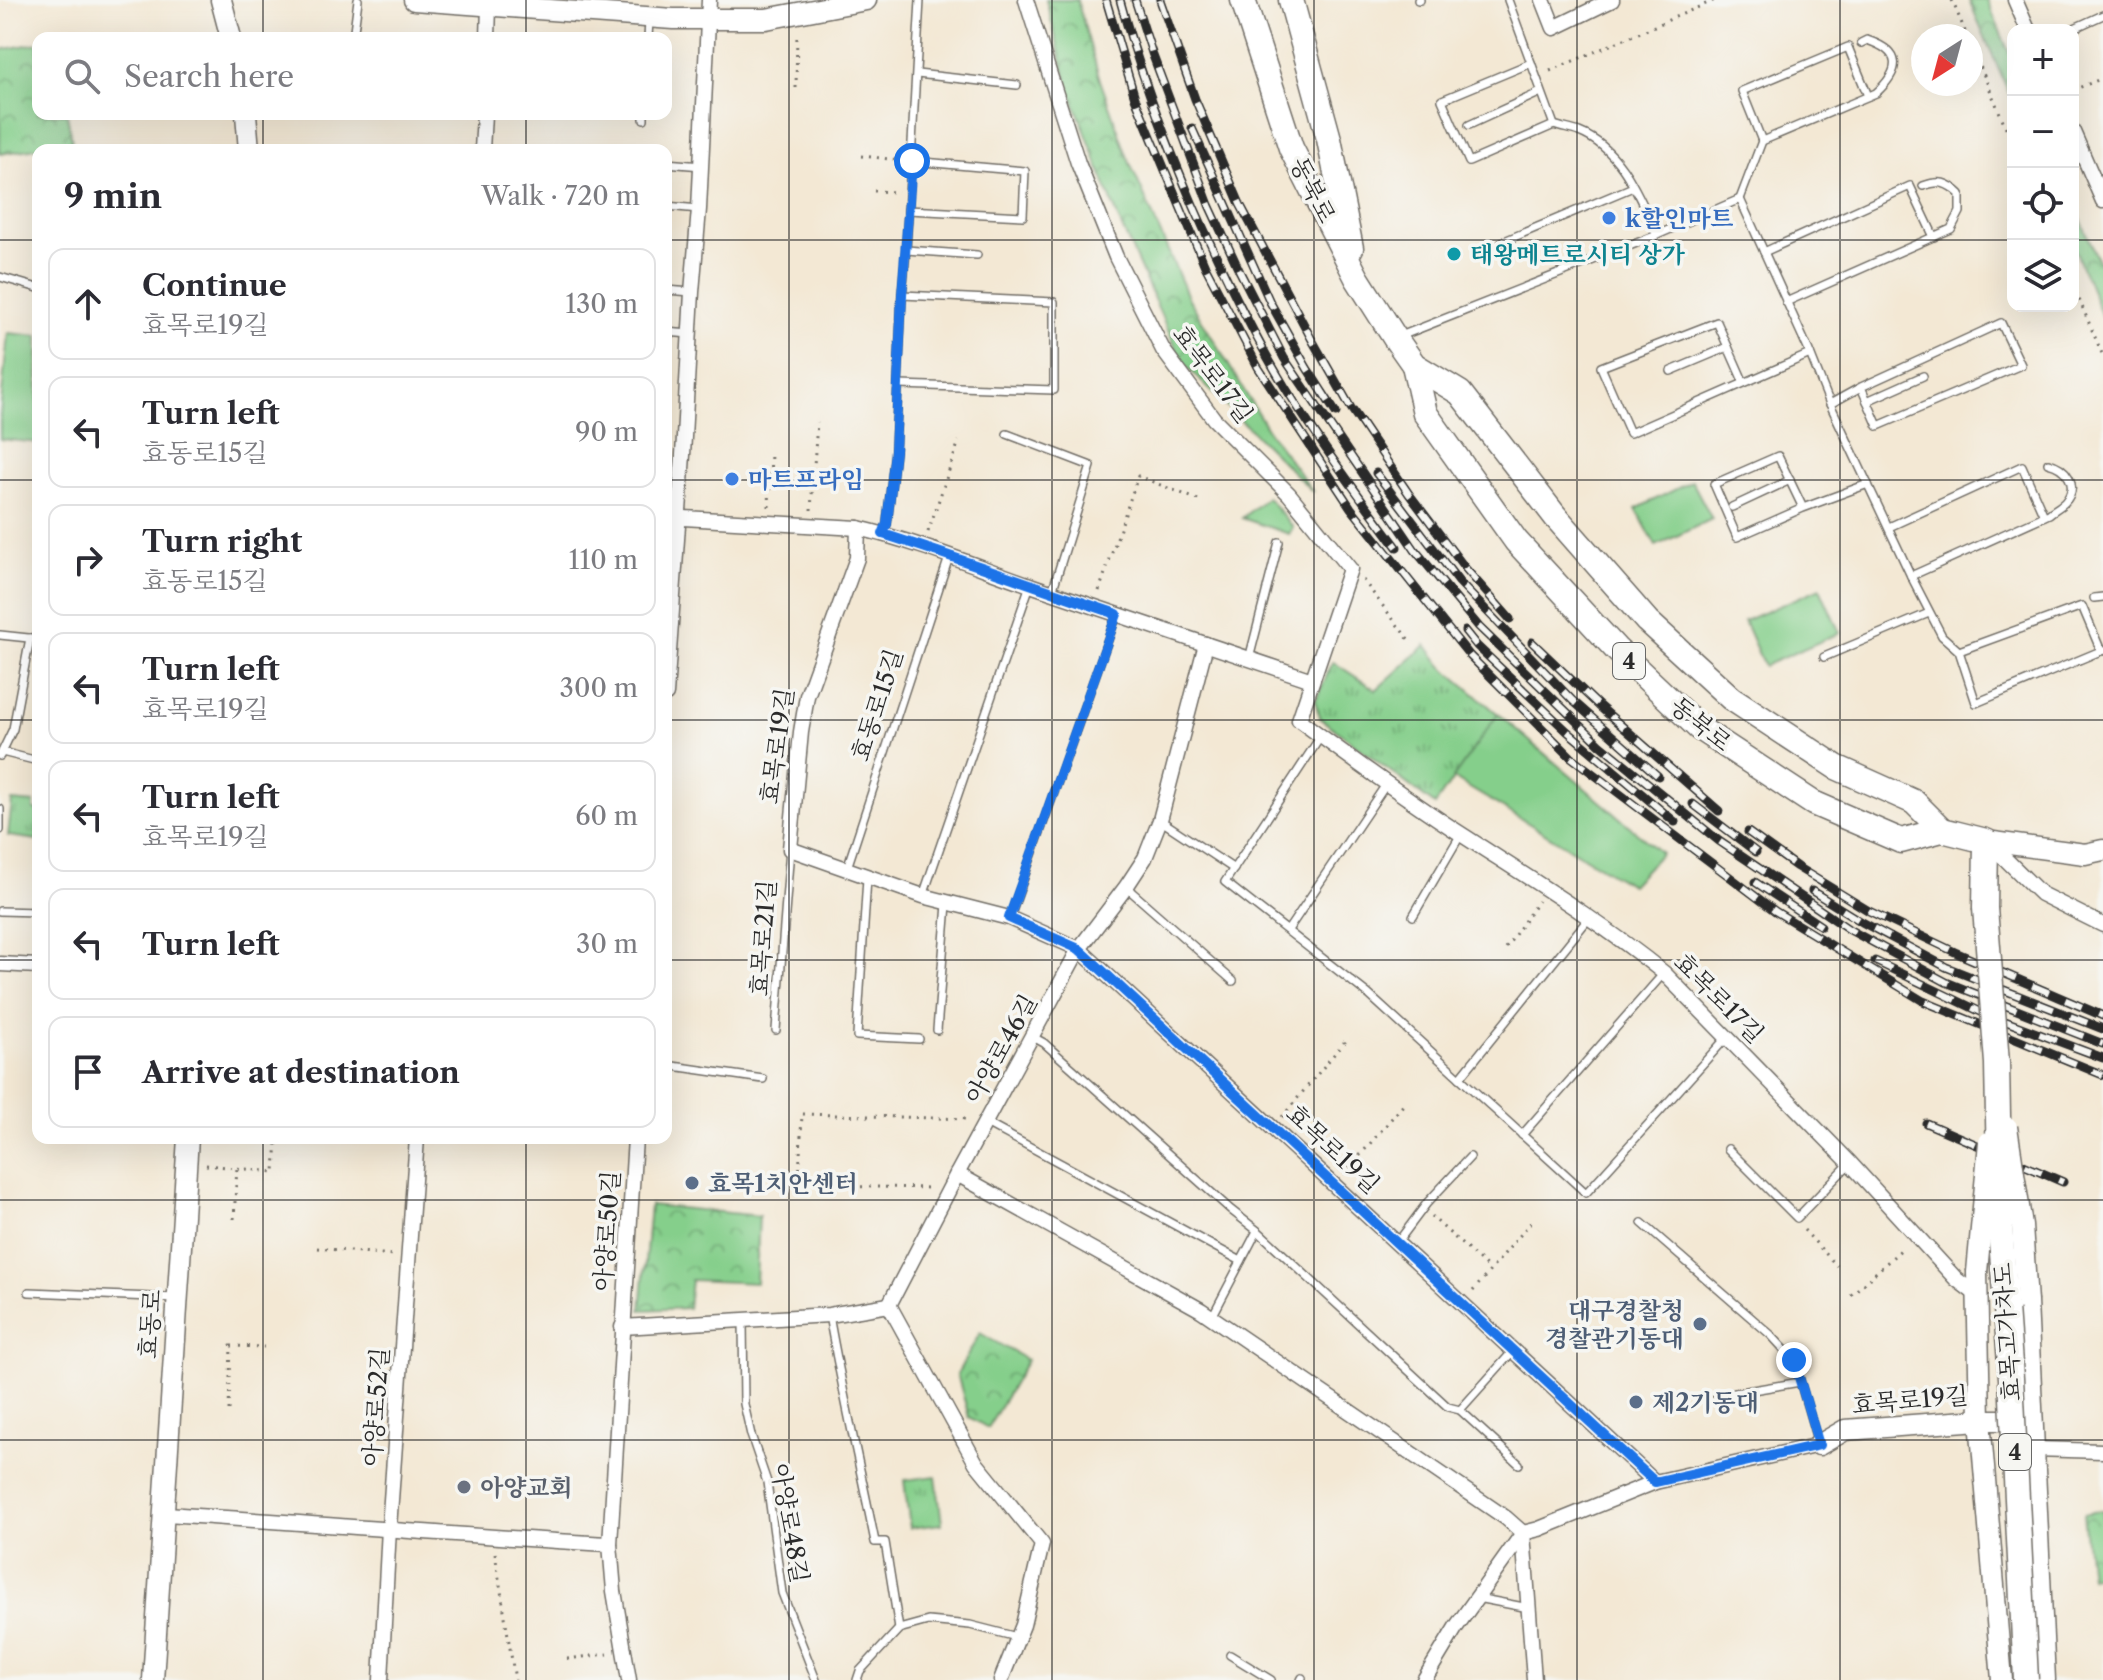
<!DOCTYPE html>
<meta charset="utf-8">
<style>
:root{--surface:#fff;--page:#f7f7f7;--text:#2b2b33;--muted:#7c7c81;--line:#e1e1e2}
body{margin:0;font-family:"Libre Caslon Text","Noto Serif KR",serif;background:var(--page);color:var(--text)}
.controls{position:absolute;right:24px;top:24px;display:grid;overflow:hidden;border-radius:16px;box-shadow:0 8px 32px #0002}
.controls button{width:72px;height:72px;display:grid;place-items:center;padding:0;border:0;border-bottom:2px solid var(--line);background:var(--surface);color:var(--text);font:40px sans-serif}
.compass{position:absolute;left:1911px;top:24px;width:72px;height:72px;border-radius:50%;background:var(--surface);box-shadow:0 8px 32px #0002;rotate:216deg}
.stop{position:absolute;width:24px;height:24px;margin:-18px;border:6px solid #1a73e8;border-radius:50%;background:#fff}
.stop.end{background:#1a73e8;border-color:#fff;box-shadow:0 2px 8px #0008}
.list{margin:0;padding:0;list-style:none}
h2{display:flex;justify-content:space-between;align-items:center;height:104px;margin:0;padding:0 32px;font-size:34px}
h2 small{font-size:26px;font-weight:400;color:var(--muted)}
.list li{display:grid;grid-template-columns:52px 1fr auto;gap:24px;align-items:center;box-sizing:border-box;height:112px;margin:0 16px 16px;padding:0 16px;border:2px solid var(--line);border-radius:16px}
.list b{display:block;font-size:30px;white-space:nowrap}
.list p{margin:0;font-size:26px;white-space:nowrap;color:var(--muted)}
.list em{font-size:26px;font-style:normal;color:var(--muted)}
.icon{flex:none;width:44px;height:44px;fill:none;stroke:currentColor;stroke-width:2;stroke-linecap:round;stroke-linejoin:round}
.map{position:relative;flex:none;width:2103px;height:1680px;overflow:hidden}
.search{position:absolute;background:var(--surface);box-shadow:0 8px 32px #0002;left:32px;top:32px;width:640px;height:88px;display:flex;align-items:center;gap:20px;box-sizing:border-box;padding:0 28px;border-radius:16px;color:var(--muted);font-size:30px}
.panel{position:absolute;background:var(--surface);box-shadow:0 8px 32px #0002;left:32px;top:144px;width:640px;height:1000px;border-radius:16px}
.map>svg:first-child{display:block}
.grass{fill:url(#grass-tufts);stroke:#587d5b;stroke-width:2}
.park{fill:url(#park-crowns);stroke:#587d5b;stroke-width:2}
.garden{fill:#85cf8b;stroke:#587d5b;stroke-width:2}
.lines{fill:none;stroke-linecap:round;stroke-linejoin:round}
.lane-casing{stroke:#716d66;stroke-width:10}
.street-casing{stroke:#716d66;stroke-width:17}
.secondary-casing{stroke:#716d66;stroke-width:23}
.primary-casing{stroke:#716d66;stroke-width:27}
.path{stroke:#716d66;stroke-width:3;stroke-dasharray:2 6;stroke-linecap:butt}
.lane{stroke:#fff;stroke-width:7}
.street{stroke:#fff;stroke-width:14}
.secondary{stroke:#fff;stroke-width:20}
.primary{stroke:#fff;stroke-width:24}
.rail-casing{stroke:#2b2b2b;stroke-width:9}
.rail{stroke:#f6f6f2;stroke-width:6;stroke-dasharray:18;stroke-linecap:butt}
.secondary-bridge-casing{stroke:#716d66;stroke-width:23;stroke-linecap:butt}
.primary-bridge-casing{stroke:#716d66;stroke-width:27;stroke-linecap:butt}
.secondary-bridge{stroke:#fff;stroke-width:20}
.primary-bridge{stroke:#fff;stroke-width:24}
.route{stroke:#1a73e8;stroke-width:10}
.grid{fill:none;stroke:#2b2b2b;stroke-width:2;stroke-opacity:0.55}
.shop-dot{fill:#3f7fe0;stroke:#f6f6f2;stroke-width:3}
.culture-dot{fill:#0f9aa8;stroke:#f6f6f2;stroke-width:3}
.service-dot{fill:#5c6f8a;stroke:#f6f6f2;stroke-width:3}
.worship-dot{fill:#6b7280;stroke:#f6f6f2;stroke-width:3}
.labels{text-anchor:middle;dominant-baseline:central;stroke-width:7;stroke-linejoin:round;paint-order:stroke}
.shield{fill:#f6f6f2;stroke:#686867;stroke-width:2}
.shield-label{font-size:22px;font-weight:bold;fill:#2b2b2b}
.street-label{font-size:24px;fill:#2b2b2b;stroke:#f6f6f2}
.shop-label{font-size:24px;font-weight:bold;fill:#366cbe;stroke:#f6f6f2;text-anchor:start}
.culture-label{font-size:24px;font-weight:bold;fill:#0d838f;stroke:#f6f6f2;text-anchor:start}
.service-label{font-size:24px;font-weight:bold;fill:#4e5e75;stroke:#f6f6f2;text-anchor:start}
.worship-label{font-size:24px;font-weight:bold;fill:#5b616d;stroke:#f6f6f2;text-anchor:start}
</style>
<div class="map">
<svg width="2103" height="1680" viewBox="0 0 2103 1680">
<defs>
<pattern id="grass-tufts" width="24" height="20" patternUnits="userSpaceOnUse" patternTransform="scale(2)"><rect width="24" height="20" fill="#85cf8b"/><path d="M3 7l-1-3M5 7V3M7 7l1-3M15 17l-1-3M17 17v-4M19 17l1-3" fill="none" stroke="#6da872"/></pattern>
<pattern id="park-crowns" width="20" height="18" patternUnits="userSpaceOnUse" patternTransform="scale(2)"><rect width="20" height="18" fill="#85cf8b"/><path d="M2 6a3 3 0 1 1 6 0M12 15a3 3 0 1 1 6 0" fill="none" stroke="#6da872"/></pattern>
</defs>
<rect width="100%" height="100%" fill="#f6f6f2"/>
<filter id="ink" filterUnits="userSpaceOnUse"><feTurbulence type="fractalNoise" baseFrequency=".0125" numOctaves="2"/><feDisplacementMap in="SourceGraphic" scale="16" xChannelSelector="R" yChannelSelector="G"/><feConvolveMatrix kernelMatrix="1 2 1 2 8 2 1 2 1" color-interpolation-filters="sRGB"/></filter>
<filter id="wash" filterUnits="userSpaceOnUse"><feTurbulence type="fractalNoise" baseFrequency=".006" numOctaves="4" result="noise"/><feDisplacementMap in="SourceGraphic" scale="32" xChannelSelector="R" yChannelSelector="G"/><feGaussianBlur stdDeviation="1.8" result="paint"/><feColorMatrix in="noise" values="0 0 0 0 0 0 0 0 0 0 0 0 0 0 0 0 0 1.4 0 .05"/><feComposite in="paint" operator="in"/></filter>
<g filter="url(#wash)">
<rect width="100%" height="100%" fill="#f3e8d4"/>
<!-- grass -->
<g class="grass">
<path d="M1267,497L1293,527L1289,534L1242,518Z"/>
<path d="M1426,645L1442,666L1498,714L1435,805L1320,718L1315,701L1333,662L1376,690Z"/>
<path d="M12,801L34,803V810H38V840L8,836Z"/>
<path d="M936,1476L942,1524L910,1528L904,1480Z"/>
</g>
<!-- park -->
<g class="park">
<path d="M1046,0H1077L1100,80L1129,161L1189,299L1269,432L1313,492L1182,362L1120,223L1069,89Z"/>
<path d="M1969,0H1987L2013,62V103Z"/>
<path d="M38,43V114H67L72,142L0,154V50Z"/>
<path d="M2076,208L2103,272V319L2073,245V209Z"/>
<path d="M650,1205L759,1216L756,1283L691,1280L688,1308L641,1310Z"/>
<path d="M980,1333L1027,1360L988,1428L969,1417L957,1374Z"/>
<path d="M2103,1510V1574L2090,1577L2083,1514Z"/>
</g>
<!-- garden -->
<g class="garden">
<path d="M8,333L38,336V443L0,439V415Z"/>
<path d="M1692,481L1712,519L1656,546L1636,509Z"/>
<path d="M1820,588L1840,633L1764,666L1744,621Z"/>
<path d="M1498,714L1661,853L1631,885L1453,778Z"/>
</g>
</g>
<g filter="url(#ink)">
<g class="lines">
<!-- lane casing -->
<g class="lane-casing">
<g id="lane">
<path d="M1418,0H1420"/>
<path d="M1508,0L1554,125C1562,128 1571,129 1579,132C1622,149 1639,197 1657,235"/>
<path d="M2070,30L2103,15"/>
<path d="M353,38L358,0"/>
<path d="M648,38L649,20"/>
<path d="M1531,63L1442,100L1469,162L1554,125"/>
<path d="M917,74L1017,85"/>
<path d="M644,119V114"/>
<path d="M1469,125L1541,92"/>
<path d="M1762,141L1742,91L1848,47L1868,96"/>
<path d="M666,163L702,166"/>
<path d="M1740,199L1762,141L1876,93C1901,70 1903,52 1867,40L1861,43"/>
<path d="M666,206L699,209"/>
<path d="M908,210L1023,216L1025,171L912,161"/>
<path d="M1502,242L1633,187"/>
<path d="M906,250L977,255"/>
<path d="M1764,252L1910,186L1934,237"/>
<path d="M0,277L38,288"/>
<path d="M666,290L692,292"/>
<path d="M1786,302L1951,229L1960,212V194C1947,182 1940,180 1923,186"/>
<path d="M666,332L690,334"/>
<path d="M1398,337L1657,235L1740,199L1809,351L1830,404L1911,576L1942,636L1959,651L1976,703L2103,650"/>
<path d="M1671,371L1728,347"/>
<path d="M1744,383L1717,322L1601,367L1630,433L1810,354"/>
<path d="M899,385L1054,390V302L902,295"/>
<path d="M1867,401L1923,376"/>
<path d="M1830,404L1861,387L2001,323L2021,365L1878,426L1861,387"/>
<path d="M1007,434L1091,466L1052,592"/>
<path d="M1732,507L1790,480"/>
<path d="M1803,508L1778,456L1714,484L1737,537L1803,508L1868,484"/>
<path d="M1889,527L2022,466L2044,516"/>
<path d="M883,534L887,524L895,451L902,295L906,250L920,0"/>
<path d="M1911,576L2049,514C2054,510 2061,506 2065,502C2080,485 2066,467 2048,463"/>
<path d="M2094,598L2103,597"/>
<path d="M0,635L38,639"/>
<path d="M1959,651L2082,606L2101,651"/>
<path d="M1824,657L1929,613"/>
<path d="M1249,659L1279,542"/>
<path d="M1321,736L1225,882L1368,994L1586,1193L1727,1037"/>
<path d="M2,752L38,761"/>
<path d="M0,756L13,729L30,638"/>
<path d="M0,809V830"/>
<path d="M1160,820L1234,869"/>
<path d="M847,868L949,557"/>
<path d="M867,878L857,1036L919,1039"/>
<path d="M1126,887L1233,981"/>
<path d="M923,896L1030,585"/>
<path d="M0,911L38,912"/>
<path d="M1413,916L1461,834"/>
<path d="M1010,917L1117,614"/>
<path d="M1288,930L1387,783"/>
<path d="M776,1030L790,849"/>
<path d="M937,1030L947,904"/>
<path d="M1033,1037L1044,1043L1231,1210L1259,1232L1448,1407L1460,1410L1519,1464"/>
<path d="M666,1065L763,1079"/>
<path d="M1460,1078L1589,918"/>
<path d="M986,1123L1241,1261"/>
<path d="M1522,1135L1664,973"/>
<path d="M1728,1149L1797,1218L1850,1163"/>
<path d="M1642,1223L1771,1335L1794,1360L1818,1443"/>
<path d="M1397,1243L1427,1203L1470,1157"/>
<path d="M29,1292L176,1298"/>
<path d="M829,1315C842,1391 860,1466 875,1542H885L899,1629"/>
<path d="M1212,1317L1257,1231"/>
<path d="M743,1321L744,1404L751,1435L767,1482L782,1593L816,1680"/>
<path d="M1717,1396L1800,1382"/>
<path d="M1460,1410L1513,1351"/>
<path d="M1477,1598L1529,1608"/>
<path d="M1230,1655L1271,1680"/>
<path d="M857,1680L860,1671L899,1629L928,1621L970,1625L1017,1637"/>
<path d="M1301,1680L1302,1678"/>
</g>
</g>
<!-- street casing -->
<g class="street-casing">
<g id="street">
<path d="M1026,0L1078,163L1116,257L1163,350L1214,419L1289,494L1350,569L1299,720C1353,760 1408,800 1464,836C1532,880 1601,922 1664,973L1850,1163L1956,1279L1977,1295"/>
<path d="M1543,0L1554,28L1612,0"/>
<path d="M2015,0L2028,30"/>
<path d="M488,38L489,6"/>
<path d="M2073,132L2103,201"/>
<path d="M482,150L484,114"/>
<path d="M666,517L858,528C918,542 975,566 1033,586C1126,617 1219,648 1312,680"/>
<path d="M858,528L857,558L807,696L801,732L790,849L923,896L1009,918L1079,949L1655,1482"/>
<path d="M666,694L683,455L692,292L699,209L709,0"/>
<path d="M1987,841L2041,894L2103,925"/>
<path d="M0,964L38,966"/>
<path d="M957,1174L1201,1310L1506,1518L1523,1533"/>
<path d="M622,1327L829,1315L889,1305"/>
<path d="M2033,1449L2103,1451"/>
<path d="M164,1514C313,1523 461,1536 610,1544"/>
<path d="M1523,1533L1539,1529L1655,1482L1819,1445"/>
<path d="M1523,1533L1534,1680"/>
<path d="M381,1680L389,1528L417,1138"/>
<path d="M629,1680L614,1591L610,1544L635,1138"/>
<path d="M1001,1680L1023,1625L1042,1544L976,1463L889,1305L957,1174L1079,949L1126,887L1145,858L1160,820L1206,644"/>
<path d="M1424,1680L1456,1627L1523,1533"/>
</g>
</g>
<!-- secondary casing -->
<g class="secondary-casing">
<g id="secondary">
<path d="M221,0L231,38"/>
<path d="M414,0L673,19H766L866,0"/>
<path d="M246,114L249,150"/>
<path d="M1986,841L2085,854L2103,850"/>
<path d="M1977,1272L1980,1420L2002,1680"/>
<path d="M2027,1302L2045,1680"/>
<path d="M1819,1445L1845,1430L1980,1420H2028"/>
<path d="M153,1680L188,1138"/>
</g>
</g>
<!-- primary casing -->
<g class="primary-casing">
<g id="primary">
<path d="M1243,0L1291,148L1357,278L1395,338L1414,365L1460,393L1555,516L1647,621L1731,698L1836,767L1914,802L1942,830"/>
<path d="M1291,0L1329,139L1351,248"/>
<path d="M1414,365L1425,413L1516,541L1616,649L1699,728L1813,803L1901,841L1942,830L1986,841L1985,908"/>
</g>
</g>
<!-- path -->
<g class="path">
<path d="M1952,0L1967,36"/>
<path d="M1971,45L2013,144"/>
<path d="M1550,71L1715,0"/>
<path d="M796,88L797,32"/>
<path d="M2073,90L2103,78"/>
<path d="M861,156L900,160"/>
<path d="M874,191L898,192"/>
<path d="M2073,285L2103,356"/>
<path d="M769,507L771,453"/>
<path d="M811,510L817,422"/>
<path d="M928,532L959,441"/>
<path d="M1363,580L1409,640"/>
<path d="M1099,591L1138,476L1201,501"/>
<path d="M1506,948L1538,901"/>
<path d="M1282,1117L1345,1041"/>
<path d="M206,1165L275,1172L277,1138"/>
<path d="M1344,1174L1404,1104"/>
<path d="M799,1177L802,1114L968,1119"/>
<path d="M821,1186L933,1188"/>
<path d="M1431,1216L1490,1270"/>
<path d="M234,1219L237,1167"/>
<path d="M1804,1230L1837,1266"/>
<path d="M317,1248L393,1255"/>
<path d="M1473,1291L1532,1221"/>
<path d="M1851,1295L1904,1247"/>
<path d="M229,1410L231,1346L264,1347"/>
<path d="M495,1553L515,1680"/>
<path d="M567,1659L608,1654"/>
</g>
<!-- lane -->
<use href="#lane" class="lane"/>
<!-- street -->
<use href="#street" class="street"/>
<!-- secondary -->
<use href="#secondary" class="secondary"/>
<!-- primary -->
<use href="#primary" class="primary"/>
<!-- rail casing -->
<g class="rail-casing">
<g id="rail">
<path d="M1106,0L1135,98L1177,199L1205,266L1258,367L1351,508L1470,656L1571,757L1775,911L1923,1001L2103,1075"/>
<path d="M1120,0C1139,71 1165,139 1194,207C1221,268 1250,330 1285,387C1319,442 1358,495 1397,547"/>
<path d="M1135,0L1152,53L1209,205L1240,272L1284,358L1415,550L1479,627L1600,744L1719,841L1850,930L1946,982L2103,1044"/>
<path d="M1160,0L1195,99L1240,204L1311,338L1351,408L1409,494L1465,568L1510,619"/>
<path d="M1192,128L1270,302L1307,368L1336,413"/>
<path d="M1376,473L1459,582L1572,700L1658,776"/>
<path d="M1465,631L1477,646L1567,731L1675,822"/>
<path d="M1532,642L1599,706L1719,811"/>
<path d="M1693,804L1756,852"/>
<path d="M1748,832L1797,867L1869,911L1957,953L2103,1016"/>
<path d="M1755,882L1821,926"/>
<path d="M1812,891L1862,922L1946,967L2103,1029"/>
<path d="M1875,961L1981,1012L2103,1058"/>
<path d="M1926,1123L2063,1182"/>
</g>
</g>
<!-- rail -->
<use href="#rail" class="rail"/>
<!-- secondary-bridge casing -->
<g class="secondary-bridge-casing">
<g id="secondary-bridge">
<path d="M2007,1127L2022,1226L2027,1302"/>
<path d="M1977,1272L1989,1142"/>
</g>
</g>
<!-- primary-bridge casing -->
<g class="primary-bridge-casing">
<path id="primary-bridge" d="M1985,908L1997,1063L2000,1224L2011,1378L2026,1680"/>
</g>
<!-- secondary-bridge -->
<use href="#secondary-bridge" class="secondary-bridge"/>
<!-- primary-bridge -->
<use href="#primary-bridge" class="primary-bridge"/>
</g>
</g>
<g class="lines" filter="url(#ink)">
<!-- route -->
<path class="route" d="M912,161L902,295L895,451L887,524L883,534C962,559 1039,588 1117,614L1009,918L1079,949L1655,1482L1819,1445L1794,1360"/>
</g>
<!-- grid -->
<path class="grid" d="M263,0V38M526,0V38M789,0V1680M1052,0V1680M1314,0V1680M1577,0V1680M1840,0V1680M263,114V150M526,114V150M0,240H38M666,240H2013M2073,240H2103M0,480H38M666,480H2103M0,720H38M666,720H2103M0,960H38M666,960H2103M263,1138V1680M526,1138V1680M0,1200H2103M0,1440H2103"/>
<!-- markers -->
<g class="shop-dot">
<circle cx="1609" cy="218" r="8"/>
<circle cx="732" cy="479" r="8"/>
</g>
<circle class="culture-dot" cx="1454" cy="254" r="8"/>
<g class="service-dot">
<circle cx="692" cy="1183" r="8"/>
<circle cx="1700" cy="1324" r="8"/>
<circle cx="1636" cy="1402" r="8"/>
</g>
<circle class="worship-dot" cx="464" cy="1487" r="8"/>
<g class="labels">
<!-- shield labels -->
<g class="shield">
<rect x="1613" y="643" width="32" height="36" rx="6"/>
<rect x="1999" y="1434" width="32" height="36" rx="6"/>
</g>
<g class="shield-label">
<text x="1629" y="661">4</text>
<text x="2015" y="1452">4</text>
</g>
<!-- street labels -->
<g class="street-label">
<text transform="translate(1313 190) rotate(63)">동북로</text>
<text transform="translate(1213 374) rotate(53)">효목로17길</text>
<text transform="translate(877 705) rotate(-72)">효동로15길</text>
<text transform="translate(1701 724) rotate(39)">동북로</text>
<text transform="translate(777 746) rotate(-82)">효목로19길</text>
<text transform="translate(763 938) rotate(-86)">효목로21길</text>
<text transform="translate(1719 998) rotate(45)">효목로17길</text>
<text transform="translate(1001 1049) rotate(-61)">아양로46길</text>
<text transform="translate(1333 1149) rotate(43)">효목로19길</text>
<text transform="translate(607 1231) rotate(-86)">아양로50길</text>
<text transform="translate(150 1324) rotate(-86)">효동로</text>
<text transform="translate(2007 1332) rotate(-94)">효목고가차도</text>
<text transform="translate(1910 1400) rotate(-5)">효목로19길</text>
<text transform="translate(376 1407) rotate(-86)">아양로52길</text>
<text transform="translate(790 1523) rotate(80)">아양로48길</text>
</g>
<!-- shop labels -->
<g class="shop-label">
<text x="1625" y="218">k할인마트</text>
<text x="748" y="479">마트프라임</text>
</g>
<!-- culture labels -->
<g class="culture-label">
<text x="1470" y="254">태왕메트로시티 상가</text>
</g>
<!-- service labels -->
<g class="service-label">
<text x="708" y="1183">효목1치안센터</text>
<text x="1684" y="1310" text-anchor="end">대구경찰청<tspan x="1684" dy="28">경찰관기동대</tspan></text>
<text x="1652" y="1402">제2기동대</text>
</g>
<!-- worship labels -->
<g class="worship-label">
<text x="480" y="1487">아양교회</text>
</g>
</g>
</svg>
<div class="controls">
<button>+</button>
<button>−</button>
<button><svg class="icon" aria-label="locate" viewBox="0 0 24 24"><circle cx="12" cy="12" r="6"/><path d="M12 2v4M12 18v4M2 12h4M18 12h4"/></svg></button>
<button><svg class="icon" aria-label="layers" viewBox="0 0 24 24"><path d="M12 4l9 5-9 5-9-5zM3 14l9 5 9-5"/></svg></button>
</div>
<svg class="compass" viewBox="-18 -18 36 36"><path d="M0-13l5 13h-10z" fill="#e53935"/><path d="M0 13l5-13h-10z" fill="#7c7c81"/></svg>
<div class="stop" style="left:912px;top:161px"></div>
<div class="stop end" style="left:1794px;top:1360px"></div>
<div class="search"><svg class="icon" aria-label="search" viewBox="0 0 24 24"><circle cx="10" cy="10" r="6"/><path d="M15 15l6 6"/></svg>Search here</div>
<section class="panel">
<h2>9 min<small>Walk · 720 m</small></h2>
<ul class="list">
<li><svg class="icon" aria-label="ahead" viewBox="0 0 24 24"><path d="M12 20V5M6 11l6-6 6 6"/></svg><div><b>Continue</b><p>효목로19길</p></div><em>130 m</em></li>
<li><svg class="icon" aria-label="left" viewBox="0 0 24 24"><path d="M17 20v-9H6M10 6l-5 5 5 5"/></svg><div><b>Turn left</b><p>효동로15길</p></div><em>90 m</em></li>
<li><svg class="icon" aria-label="right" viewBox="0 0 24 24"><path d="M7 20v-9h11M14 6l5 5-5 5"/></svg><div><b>Turn right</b><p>효동로15길</p></div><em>110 m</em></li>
<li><svg class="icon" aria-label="left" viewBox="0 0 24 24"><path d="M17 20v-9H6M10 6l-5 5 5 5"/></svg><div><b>Turn left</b><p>효목로19길</p></div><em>300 m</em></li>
<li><svg class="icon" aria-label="left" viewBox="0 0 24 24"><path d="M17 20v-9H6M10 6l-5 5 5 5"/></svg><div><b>Turn left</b><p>효목로19길</p></div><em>60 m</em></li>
<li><svg class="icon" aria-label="left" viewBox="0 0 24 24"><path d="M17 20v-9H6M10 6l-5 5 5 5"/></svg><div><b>Turn left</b></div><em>30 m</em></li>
<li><svg class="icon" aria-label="arrive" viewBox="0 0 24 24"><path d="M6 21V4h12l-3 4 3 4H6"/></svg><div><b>Arrive at destination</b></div></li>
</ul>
</section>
</div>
